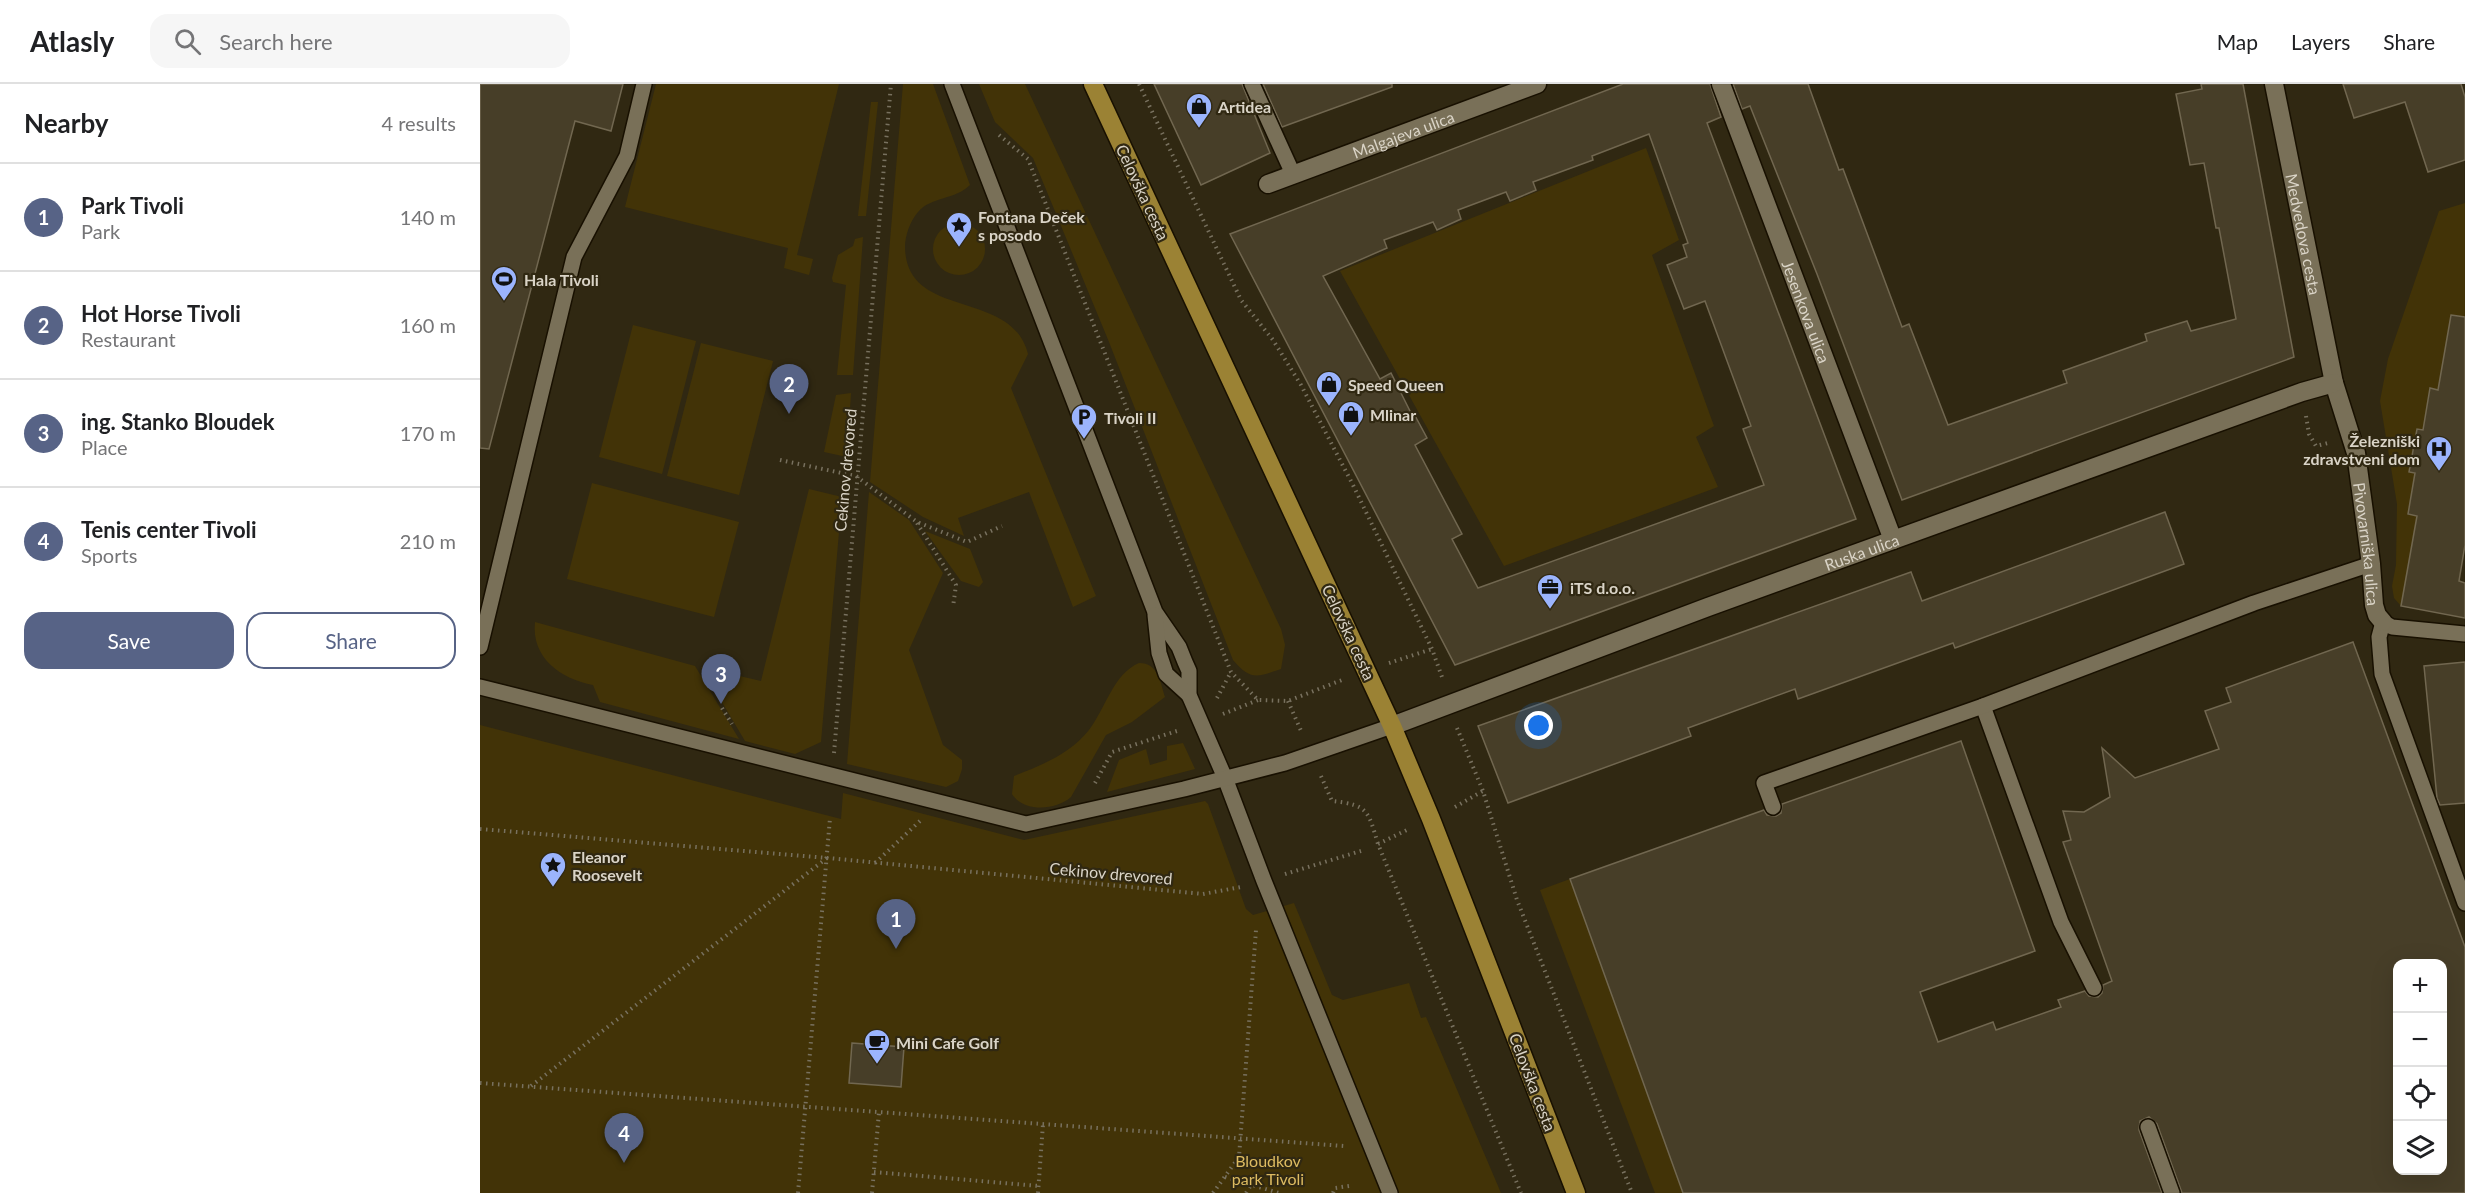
<!DOCTYPE html>
<meta charset="utf-8">
<style>
:root{--surface:#fff;--page:#f6f6f6;--text:#202124;--muted:#757577;--line:#e0e0e0;--accent:#576386}
body{margin:0;font-family:Lato,sans-serif;background:var(--page);color:var(--text)}
.controls{position:absolute;right:18px;bottom:18px;display:grid;overflow:hidden;border-radius:12px;box-shadow:0 6px 24px #0002}
.controls button{width:54px;height:54px;display:grid;place-items:center;padding:0;border:0;border-bottom:2px solid var(--line);background:var(--surface);color:var(--text);font:30px sans-serif}
.you{position:absolute;left:1059px;top:642px;width:21px;height:21px;margin:-15px;border:4px solid #fff;border-radius:50%;background:#1a73e8;box-shadow:0 0 0 9px #1a73e833}
.badge{display:grid;place-items:center;width:39px;height:39px;border-radius:50%;background:var(--accent);color:#fff;font-size:20px;font-weight:700}
.pin{position:absolute;translate:-50% -50px;filter:drop-shadow(0 2px 3px #0008)}
.pin::after{content:'';position:absolute;top:32px;width:21px;height:18px;background:inherit;clip-path:polygon(0 0,100% 0,50% 100%)}
.list{margin:0;padding:0;list-style:none}
h2{display:flex;justify-content:space-between;align-items:center;height:78px;margin:0;padding:0 24px;font-size:26px}
h2 small{font-size:20px;font-weight:400;color:var(--muted)}
.list li{display:grid;grid-template-columns:39px 1fr auto;gap:18px;align-items:center;box-sizing:border-box;height:108px;padding:0 24px;border-top:2px solid var(--line)}
.list b{display:block;font-size:22px;white-space:nowrap}
.list p{margin:0;font-size:20px;white-space:nowrap;color:var(--muted)}
.list em{font-size:20px;font-style:normal;color:var(--muted)}
.actions{display:flex;gap:12px;padding:18px 24px}
.actions a{flex:1;padding:14px 0;border:2px solid var(--accent);border-radius:18px;text-align:center;font-size:21px;color:var(--accent)}
.actions .main{background:var(--accent);color:#fff}
.icon{flex:none;width:33px;height:33px;fill:none;stroke:currentColor;stroke-width:2;stroke-linecap:round;stroke-linejoin:round}
.map{position:relative;flex:none;width:1985px;height:1109px;overflow:hidden}
header{display:flex;align-items:center;gap:36px;box-sizing:border-box;height:84px;padding:0 30px;background:var(--surface);border-bottom:2px solid var(--line)}
header strong{font-size:28px}
nav{display:flex;gap:33px;margin-inline-start:auto;font-size:21px}
.search{width:420px;height:54px;background:var(--page);display:flex;align-items:center;gap:15px;box-sizing:border-box;padding:0 21px;border-radius:18px;color:var(--muted);font-size:22px}
main{display:flex}
aside{flex:1;background:var(--surface)}
.map>svg:first-child{display:block}
.green{fill:#423307}
.building{fill:#473e28;stroke:#716750;stroke-width:1.5;fill-rule:evenodd}
.lines{fill:none;stroke-linecap:round;stroke-linejoin:round}
.lane-casing{stroke:#181000;stroke-width:18}
.street-casing{stroke:#181000;stroke-width:21}
.primary-casing{stroke:#181000;stroke-width:21}
.path{stroke:#78715f;stroke-width:4;stroke-dasharray:1.5 4.5;stroke-linecap:butt}
.lane{stroke:#797058;stroke-width:15}
.street{stroke:#797058;stroke-width:18}
.primary{stroke:#9b8234;stroke-width:18}
.labels{text-anchor:middle;dominant-baseline:central;stroke-width:4.5;stroke-linejoin:round;paint-order:stroke}
.poi-label{font-size:16px;font-weight:bold;fill:#dad4c7;stroke:#302812;text-anchor:start}
.street-label{font-size:16px;fill:#dad4c7;stroke:#302812}
.park-label{font-size:16px;fill:#ddbb61;stroke:#302812}
</style>
<header>
<strong>Atlasly</strong>
<div class="search"><svg class="icon" aria-label="search" viewBox="0 0 24 24"><circle cx="10" cy="10" r="6"/><path d="M15 15l6 6"/></svg>Search here</div>
<nav><a>Map</a><a>Layers</a><a>Share</a></nav>
</header>
<main>
<aside>
<h2>Nearby<small>4 results</small></h2>
<ul class="list">
<li><span class="badge">1</span><div><b>Park Tivoli</b><p>Park</p></div><em>140 m</em></li>
<li><span class="badge">2</span><div><b>Hot Horse Tivoli</b><p>Restaurant</p></div><em>160 m</em></li>
<li><span class="badge">3</span><div><b>ing. Stanko Bloudek</b><p>Place</p></div><em>170 m</em></li>
<li><span class="badge">4</span><div><b>Tenis center Tivoli</b><p>Sports</p></div><em>210 m</em></li>
</ul>
<div class="actions"><a class="main">Save</a><a>Share</a></div>
</aside>
<div class="map">
<svg width="1985" height="1109" viewBox="0 0 1985 1109">
<rect width="100%" height="100%" fill="#302812"/>
<!-- green -->
<g class="green">
<path d="M176,0H359L317,171L333,175L329,191L304,184L308,164L145,123Z"/>
<path d="M423,0H453L490,101C475,116 452,112 438,128C430,137 425,152 425,163C426,237 532,204 548,270L531,304L616,512L593,523L549,408L478,434L484,452L443,433L390,398Z"/>
<path d="M499,0H545L801,545L805,561L801,585C777,593 771,597 753,576L629,258L553,74L515,38Z"/>
<path d="M391,18H398L386,132H378Z"/>
<path d="M1166,64L1199,156L1172,171L1234,342L1216,353L1238,403L1024,482L860,187Z"/>
<path d="M1985,119V247L1969,244L1958,306L1950,304L1943,346L1937,345L1935,389L1928,430L1937,432L1921,522L1914,514L1912,502L1916,481L1917,420L1900,317L1908,275L1959,127Z"/>
<circle cx="479" cy="165" r="26"/>
<path d="M383,153L373,291H357L366,201L353,198L352,194L358,171L373,162L375,155Z"/>
<path d="M153,241L216,257L182,390L119,373Z"/>
<path d="M221,259L293,277L259,411L187,392Z"/>
<path d="M371,309L367,373L344,368L356,311Z"/>
<path d="M112,399L259,438L234,533L87,495Z"/>
<path d="M329,405L362,413L341,658L315,670L265,657L221,583L281,597Z"/>
<path d="M389,408L429,436L463,489L429,566L463,661L482,676V685L478,697L466,703L367,680Z"/>
<path d="M445,447L490,465L503,498L499,503L481,497Z"/>
<path d="M55,538L215,582L259,655L120,618L113,601C81,595 51,574 55,538Z"/>
<path d="M659,579C678,579 680,597 685,613L652,638L626,651L591,713C575,727 543,728 532,710L534,692C562,681 590,670 609,646C626,624 633,590 659,579Z"/>
<path d="M0,641L361,735L363,709L544,756L725,717L728,720L766,825L773,831L814,819L852,911L863,916L929,899L941,934L946,933L1021,1109H0Z"/>
<path d="M703,659L715,685L627,708L639,676L666,665L670,681L687,676V662Z"/>
<path d="M1090,795L1203,1109H1175L1060,806Z"/>
</g>
<!-- building -->
<g class="building">
<path d="M0,0H143L131,47L95,37L9,365L0,364Z"/>
<path d="M674,0H762L790,69L721,101Z"/>
<path d="M783,0H912V3L802,43Z"/>
<path d="M1143,0H1230L1241,33L1227,39L1376,435L975,581L750,150ZM1169,50L1208,159L1203,161L1207,173L1187,181L1204,225L1225,217L1271,342L1263,345L1284,401L998,504L972,455L982,450L935,361L947,354L933,328L931,329L911,289L900,295L843,192L907,164L904,156L953,138L957,146L981,135L978,126L1026,108L1030,117L1042,112L1056,106L1053,98L1113,76L1112,72Z"/>
<path d="M1253,0H1328L1359,86L1363,85L1422,243L1429,240L1468,341L1587,299L1583,287L1667,257L1665,250L1707,237L1711,247L1756,235L1739,144H1736L1724,79L1710,81L1696,10L1722,5L1721,0H1763L1814,273L1422,416L1337,190L1270,22L1262,25Z"/>
<path d="M1863,0H1981L1985,13V76L1948,88L1925,18L1874,34Z"/>
<path d="M1971,231L1985,233V461L1979,497L1985,499V534L1921,522L1937,432L1928,430L1935,389L1929,388L1937,345L1943,346L1950,304L1958,306Z"/>
<path d="M1685,428L1704,480L1475,564L1473,559L1318,615L1315,605L1208,644L1211,652L1028,719L998,642L1431,488L1442,517Z"/>
<path d="M1873,558L1985,863V1109H1702L1677,1040L1669,1033L1660,1037L1659,1046L1682,1109H1203L1090,795L1284,726L1287,731L1296,732L1301,729L1302,720L1481,657L1555,867L1440,908L1458,958L1513,938L1516,946L1581,923L1578,916L1605,907L1609,912L1618,913L1622,909L1623,901L1632,897L1583,758L1591,756L1583,727L1604,728L1630,713L1622,664L1655,694L1739,665L1725,627L1751,618L1746,604ZM1917,879H1962V1086H1917Z"/>
<path d="M1985,578V719L1960,721L1957,714L1944,582Z"/>
<path d="M372,959L424,963L421,1003L369,999Z"/>
</g>
<g class="lines">
<!-- lane casing -->
<g class="lane-casing">
<g id="lane">
<path d="M472,0L675,528L699,563L705,578L709,587V611L745,694L784,797L910,1109"/>
<path d="M772,0L813,90"/>
<path d="M675,531L679,569L686,590L709,611"/>
<path d="M1985,550L1912,543L1903,538L1899,553L1902,590L1985,819"/>
<path d="M0,563L94,173L147,72L164,0"/>
<path d="M0,603L546,740L704,705L805,679L912,642"/>
<path d="M1503,622L1581,838L1614,904"/>
<path d="M1293,723L1284,699L1503,622L1774,519L1891,480"/>
<path d="M1668,1043L1692,1109"/>
</g>
</g>
<!-- street casing -->
<g class="street-casing">
<g id="street">
<path id="s1" d="M1241,0L1413,456"/>
<path id="s2" d="M1794,0L1854,299L1876,369L1891,480L1894,521L1897,531L1903,538"/>
<path id="s3" d="M788,100L1057,0"/>
<path id="s4" d="M912,642L1228,523L1822,308L1854,299"/>
</g>
</g>
<!-- primary casing -->
<g class="primary-casing">
<path id="primary" d="M613,0L912,642L951,735L1096,1109"/>
</g>
<!-- path -->
<g class="path">
<path d="M659,0L761,216L793,256L821,301L873,401L952,565L963,596"/>
<path d="M519,51L548,75L751,588L778,616L808,617L862,596"/>
<path d="M1826,332L1829,350L1836,362L1848,359"/>
<path d="M300,376L376,392L437,438L487,458L522,442"/>
<path d="M437,439L476,501L473,523"/>
<path d="M909,579L952,565"/>
<path d="M737,614L751,588"/>
<path d="M808,617L822,649"/>
<path d="M242,624L252,640"/>
<path d="M743,630L778,616"/>
<path d="M977,644L1003,707L1037,816L1152,1109"/>
<path d="M354,669L411,0"/>
<path d="M841,692L852,717C889,721 888,727 898,760L1041,1109"/>
<path d="M615,699L632,668L700,646"/>
<path d="M975,723L1003,707"/>
<path d="M0,745L348,774L723,810L761,803"/>
<path d="M898,760L927,746"/>
<path d="M395,779L440,737"/>
<path d="M805,790L881,767"/>
<path d="M0,999L864,1062"/>
<path d="M51,1002L347,774"/>
<path d="M394,1088L559,1102"/>
<path d="M745,1093L799,1109"/>
<path d="M318,1109L350,734"/>
<path d="M392,1109L399,1028"/>
<path d="M558,1109L563,1040"/>
<path d="M733,1109L759,1073L776,846"/>
<path d="M766,1109L771,1101"/>
<path d="M853,1109L855,1104L869,1102"/>
</g>
<!-- lane -->
<use href="#lane" class="lane"/>
<!-- street -->
<use href="#street" class="street"/>
<!-- primary -->
<use href="#primary" class="primary"/>
</g>
<!-- icons -->
<defs>
<g id="shop-pin" transform="scale(1.35)"><path d="M0 17L-7.5 6A9.5 9.5 0 1 1 7.5 6Z" fill="#9bb4fd" stroke="#302812"/><path d="M-5-2.5h2.3a2.7 3.5 0 0 1 5.4 0H5L5.5 6h-11ZM-1.5-2.5h3a1.5 2.3 0 0 0-3 0Z" fill="#111"/></g>
<g id="sight-pin" transform="scale(1.35)"><path d="M0 17L-7.5 6A9.5 9.5 0 1 1 7.5 6Z" fill="#9bb4fd" stroke="#302812"/><path d="M0-6L1.8-2.2L6-1.7L2.9 1.2L3.7 5.4L0 3.3L-3.7 5.4L-2.9 1.2L-6-1.7L-1.8-2.2Z" fill="#111"/></g>
<g id="stadium-pin" transform="scale(1.35)"><path d="M0 17L-7.5 6A9.5 9.5 0 1 1 7.5 6Z" fill="#9bb4fd" stroke="#302812"/><path d="M0-5a6.5 5 0 1 0 0 10a6.5 5 0 1 0 0-10ZM-3.5-1.8h7v3.6h-7Z" fill="#111"/></g>
<g id="parking-pin" transform="scale(1.35)"><path d="M0 17L-7.5 6A9.5 9.5 0 1 1 7.5 6Z" fill="#9bb4fd" stroke="#302812"/><path d="M-3.5-5.5H1a3.5 3.5 0 0 1 0 7H-1V5.5H-3.5ZM-1-3.4V-.6H.8a1.4 1.4 0 0 0 0-2.8Z" fill="#111"/></g>
<g id="hospital-pin" transform="scale(1.35)"><path d="M0 17L-7.5 6A9.5 9.5 0 1 1 7.5 6Z" fill="#9bb4fd" stroke="#302812"/><path d="M-5-5h3v3.5h4V-5h3V5h-3V1.5h-4V5h-3Z" fill="#111"/></g>
<g id="office-pin" transform="scale(1.35)"><path d="M0 17L-7.5 6A9.5 9.5 0 1 1 7.5 6Z" fill="#9bb4fd" stroke="#302812"/><path d="M-6-3h4V-5.5h4V-3h4V5H-6ZM-1-4.5V-3h2v-1.5ZM-6 0V1H6V0Z" fill="#111"/></g>
<g id="cafe-pin" transform="scale(1.35)"><path d="M0 17L-7.5 6A9.5 9.5 0 1 1 7.5 6Z" fill="#9bb4fd" stroke="#302812"/><path d="M-5.5-4.5H6V0H3Q3 3.5 0 3.5H-2.5Q-5.5 3.5-5.5 0ZM3-3.2v2h1.7v-2ZM-6 4.5H4V6H-6Z" fill="#111"/></g>
</defs>
<g fill-rule="evenodd">
<use href="#shop-pin" x="719" y="22"/>
<use href="#sight-pin" x="479" y="141"/>
<use href="#stadium-pin" x="24" y="195"/>
<use href="#shop-pin" x="849" y="300"/>
<use href="#shop-pin" x="871" y="330"/>
<use href="#parking-pin" x="604" y="333"/>
<use href="#hospital-pin" x="1959" y="365"/>
<use href="#office-pin" x="1070" y="503"/>
<use href="#sight-pin" x="73" y="781"/>
<use href="#cafe-pin" x="397" y="958"/>
</g>
<g class="labels">
<!-- poi labels -->
<g class="poi-label">
<text x="738" y="22">Artidea</text>
<text x="498" y="132">Fontana Deček<tspan x="498" dy="18">s posodo</tspan></text>
<text x="44" y="195">Hala Tivoli</text>
<text x="868" y="300">Speed Queen</text>
<text x="890" y="330">Mlinar</text>
<text x="624" y="333">Tivoli II</text>
<text x="1940" y="356" text-anchor="end">Železniški<tspan x="1940" dy="18">zdravstveni dom</tspan></text>
<text x="1090" y="503">iTS d.o.o.</text>
<text x="92" y="772">Eleanor<tspan x="92" dy="18">Roosevelt</tspan></text>
<text x="416" y="958">Mini Cafe Golf</text>
</g>
<!-- street labels -->
<g class="street-label">
<text stroke="none"><textPath href="#s3" startOffset="144">Malgajeva ulica</textPath></text>
<text transform="translate(663 108) rotate(65)">Celovška cesta</text>
<text stroke="none"><textPath href="#s2" startOffset="153">Medvedova cesta</textPath></text>
<text stroke="none"><textPath href="#s1" startOffset="243">Jesenkova ulica</textPath></text>
<text transform="translate(365 386) rotate(-85)">Cekinov drevored</text>
<text stroke="none"><textPath href="#s2" startOffset="470">Pivovarniška ulica</textPath></text>
<text stroke="none"><textPath href="#s4" startOffset="501">Ruska ulica</textPath></text>
<text transform="translate(869 548) rotate(65)">Celovška cesta</text>
<text transform="translate(631 789) rotate(5)">Cekinov drevored</text>
<text transform="translate(1053 998) rotate(69)">Celovška cesta</text>
</g>
<!-- park labels -->
<g class="park-label">
<text x="788" y="1076">Bloudkov<tspan x="788" dy="18">park Tivoli</tspan></text>
</g>
</g>
</svg>
<div class="controls">
<button>+</button>
<button>−</button>
<button><svg class="icon" aria-label="locate" viewBox="0 0 24 24"><circle cx="12" cy="12" r="6"/><path d="M12 2v4M12 18v4M2 12h4M18 12h4"/></svg></button>
<button><svg class="icon" aria-label="layers" viewBox="0 0 24 24"><path d="M12 4l9 5-9 5-9-5zM3 14l9 5 9-5"/></svg></button>
</div>
<div class="you"></div>
<div class="pin badge" style="left:416px;top:865px">1</div>
<div class="pin badge" style="left:309px;top:330px">2</div>
<div class="pin badge" style="left:241px;top:620px">3</div>
<div class="pin badge" style="left:144px;top:1079px">4</div>
</div>
</main>
